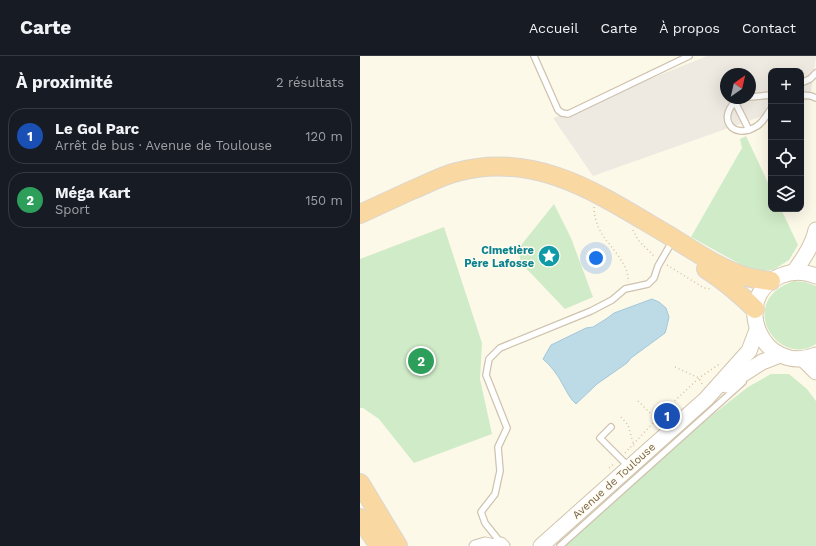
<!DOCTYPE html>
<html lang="fr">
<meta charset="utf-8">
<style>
:root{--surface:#171b24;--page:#20242c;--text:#f1f3f6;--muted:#9ea1a6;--line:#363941;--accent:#e78a4e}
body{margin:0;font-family:"Work Sans",sans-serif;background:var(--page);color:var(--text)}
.controls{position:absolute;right:12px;top:12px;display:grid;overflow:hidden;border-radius:8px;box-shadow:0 4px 16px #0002}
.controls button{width:36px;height:36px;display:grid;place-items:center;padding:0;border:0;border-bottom:1px solid var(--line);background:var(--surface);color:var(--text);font:20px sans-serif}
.compass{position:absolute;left:360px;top:12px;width:36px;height:36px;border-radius:50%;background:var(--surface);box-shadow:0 4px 16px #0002;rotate:34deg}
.you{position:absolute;left:236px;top:202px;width:14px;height:14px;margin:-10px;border:3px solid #fff;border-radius:50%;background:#1a73e8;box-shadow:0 0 0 6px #1a73e833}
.badge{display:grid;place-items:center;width:26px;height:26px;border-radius:50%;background:var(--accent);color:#fff;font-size:13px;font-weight:700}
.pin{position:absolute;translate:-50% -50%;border:2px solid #fff;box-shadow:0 1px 4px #0006}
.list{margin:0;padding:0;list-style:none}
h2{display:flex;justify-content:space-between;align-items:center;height:52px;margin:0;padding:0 16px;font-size:17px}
h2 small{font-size:13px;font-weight:400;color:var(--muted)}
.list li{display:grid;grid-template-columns:26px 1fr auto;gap:12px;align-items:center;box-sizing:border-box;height:56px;margin:0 8px 8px;padding:0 8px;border:1px solid var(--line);border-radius:16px}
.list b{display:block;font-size:15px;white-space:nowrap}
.list p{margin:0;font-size:13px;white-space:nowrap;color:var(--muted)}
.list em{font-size:13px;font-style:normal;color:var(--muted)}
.icon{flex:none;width:22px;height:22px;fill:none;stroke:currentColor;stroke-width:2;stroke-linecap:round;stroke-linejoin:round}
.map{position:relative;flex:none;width:456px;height:490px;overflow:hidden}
header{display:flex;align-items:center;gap:24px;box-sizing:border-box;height:56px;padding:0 20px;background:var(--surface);border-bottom:1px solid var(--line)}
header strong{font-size:19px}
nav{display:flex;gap:22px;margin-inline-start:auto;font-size:14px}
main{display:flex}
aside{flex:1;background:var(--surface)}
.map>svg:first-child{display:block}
.industrial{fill:#eeeae2;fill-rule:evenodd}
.green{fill:#d0ebc7}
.water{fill:#bddae7;stroke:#a3c8d9}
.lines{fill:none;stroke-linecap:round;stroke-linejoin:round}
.service-casing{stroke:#cfc2ae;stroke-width:8}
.minor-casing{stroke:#cfc2ae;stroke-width:13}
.secondary-casing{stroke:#d2c4ac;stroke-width:17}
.trunk-casing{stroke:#dcd6d0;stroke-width:20}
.path{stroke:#d8c1a3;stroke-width:1.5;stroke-dasharray:1 3;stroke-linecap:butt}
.service{stroke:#fff;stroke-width:5.5}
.minor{stroke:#fff;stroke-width:11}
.secondary{stroke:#fff;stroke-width:15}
.trunk{stroke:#f9d8a1;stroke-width:18}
.labels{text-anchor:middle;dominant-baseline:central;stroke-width:3;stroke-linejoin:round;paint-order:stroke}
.culture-label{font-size:11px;font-weight:bold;fill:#0d838f;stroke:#fffcf0;text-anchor:end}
.street-label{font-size:11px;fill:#78634c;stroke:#fffcf0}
</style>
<header>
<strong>Carte</strong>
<nav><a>Accueil</a><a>Carte</a><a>À propos</a><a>Contact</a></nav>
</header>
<main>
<aside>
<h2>À proximité<small>2 résultats</small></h2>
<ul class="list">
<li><span class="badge" style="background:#1a4fb4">1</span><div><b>Le Gol Parc</b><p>Arrêt de bus · Avenue de Toulouse</p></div><em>120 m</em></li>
<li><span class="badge" style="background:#2e9e5b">2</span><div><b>Méga Kart</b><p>Sport</p></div><em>150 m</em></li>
</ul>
</aside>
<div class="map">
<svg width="456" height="490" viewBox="0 0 456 490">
<rect width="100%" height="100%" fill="#fdf9e9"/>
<!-- industrial -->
<path class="industrial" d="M347,0H456L450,43L441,46V15H411V57L233,120L193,62ZM366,18H390V42H366Z"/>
<!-- green -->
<g class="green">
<path d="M386,80L411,133V153H421L438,189L429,204L413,214L399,215L387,212L331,181L382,92L380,83Z"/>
<path d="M194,148L211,182L233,241L205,253L161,207L158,193Z"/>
<path d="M84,171L122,287L120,323L132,378L54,407L19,363L3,352H0V203Z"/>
<path d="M434,225L445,226L456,230V288C418,313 374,245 434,225Z"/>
<path d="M411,318H429L447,333L456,345V490H201L351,360L388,331Z"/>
</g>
<!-- water -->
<path class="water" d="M292,243L299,246L306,252L309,261L306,274L305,277L271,302L267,307L237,328L216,348C210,343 207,336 203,329C198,319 191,310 183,303L191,289L226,272L233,271L246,263L254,257Z"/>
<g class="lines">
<!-- service casing -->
<g class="service-casing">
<g id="service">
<path d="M174,0L198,54L202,57L208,58L329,0"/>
<path d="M441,27L450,23L456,17"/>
<path d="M441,39L451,40L456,42"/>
<path d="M390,41L411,39"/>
<path d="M380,42C355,59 371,86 397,70C404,66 406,59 411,53"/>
<path d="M375,46L389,74"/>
<path d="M251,371L240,382L268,410"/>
<path d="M141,487L125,467L121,456L135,438L140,415L138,391L147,372L126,319L129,303L140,292L231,255L252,244L265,233L288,228L294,222L298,210L309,191"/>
<path d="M200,490L383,326"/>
</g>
</g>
<!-- minor casing -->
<g class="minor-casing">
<path id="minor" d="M115,490L125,487L135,489L141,487L144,490"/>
</g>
<!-- secondary casing -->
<g class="secondary-casing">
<g id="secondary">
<path d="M434,216C443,203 453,189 456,174"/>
<path d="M456,220C444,215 432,215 420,220C369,242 403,321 456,299"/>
<path d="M443,303L456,316"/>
<path d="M366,329L402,306L420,299"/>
<path d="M181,490L346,343L389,295L397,274"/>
</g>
</g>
<!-- trunk casing -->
<g class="trunk-casing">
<g id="trunk">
<path d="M0,158C17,150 35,142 52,134C67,128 81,120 97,116C179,94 243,141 310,180C334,195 360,213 387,221C395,223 403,224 411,225"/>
<path d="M346,213C366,226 378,236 395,253"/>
<path d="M0,427L38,490"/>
<path d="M0,462L19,490"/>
</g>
</g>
<!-- path -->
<g class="path">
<path d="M234,151C234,160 237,170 242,178C250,191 270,209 268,226"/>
<path d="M273,174L278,184L294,200"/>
<path d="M307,209L344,232L351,233"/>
<path d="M315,311L339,322L342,328"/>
<path d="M278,345L301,368"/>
<path d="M261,361L268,369L274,390"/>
<path d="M265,397L308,351L339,322L361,307"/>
<path d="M249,412L255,407"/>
</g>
<!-- service -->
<use href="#service" class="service"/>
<!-- minor -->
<use href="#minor" class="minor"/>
<!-- secondary -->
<use href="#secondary" class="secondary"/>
<!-- trunk -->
<use href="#trunk" class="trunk"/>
</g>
<!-- icons -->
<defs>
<g id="sight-disc" transform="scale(1.15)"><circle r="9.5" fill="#0f9aa8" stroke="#fffcf0"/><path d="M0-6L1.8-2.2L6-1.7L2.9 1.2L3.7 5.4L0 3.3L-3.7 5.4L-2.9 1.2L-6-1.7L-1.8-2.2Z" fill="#fff"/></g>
</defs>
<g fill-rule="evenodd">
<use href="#sight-disc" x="189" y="200"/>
</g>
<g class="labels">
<!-- culture labels -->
<g class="culture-label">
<text x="174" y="194">Cimetière<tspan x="174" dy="13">Père Lafosse</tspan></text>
</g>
<!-- street labels -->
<g class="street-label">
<text transform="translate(254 425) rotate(-42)">Avenue de Toulouse</text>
</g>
</g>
</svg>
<div class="controls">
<button>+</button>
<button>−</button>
<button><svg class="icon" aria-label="locate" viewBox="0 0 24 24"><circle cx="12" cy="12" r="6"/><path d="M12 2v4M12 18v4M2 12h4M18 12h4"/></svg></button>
<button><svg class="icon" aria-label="layers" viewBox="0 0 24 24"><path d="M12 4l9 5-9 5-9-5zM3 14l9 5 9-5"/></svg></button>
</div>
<svg class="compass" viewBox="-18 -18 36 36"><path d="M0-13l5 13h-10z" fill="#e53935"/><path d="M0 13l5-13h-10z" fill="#9ea1a6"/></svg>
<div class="you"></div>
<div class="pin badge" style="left:307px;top:360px;background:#1a4fb4">1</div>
<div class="pin badge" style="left:61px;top:305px;background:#2e9e5b">2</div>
</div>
</main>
